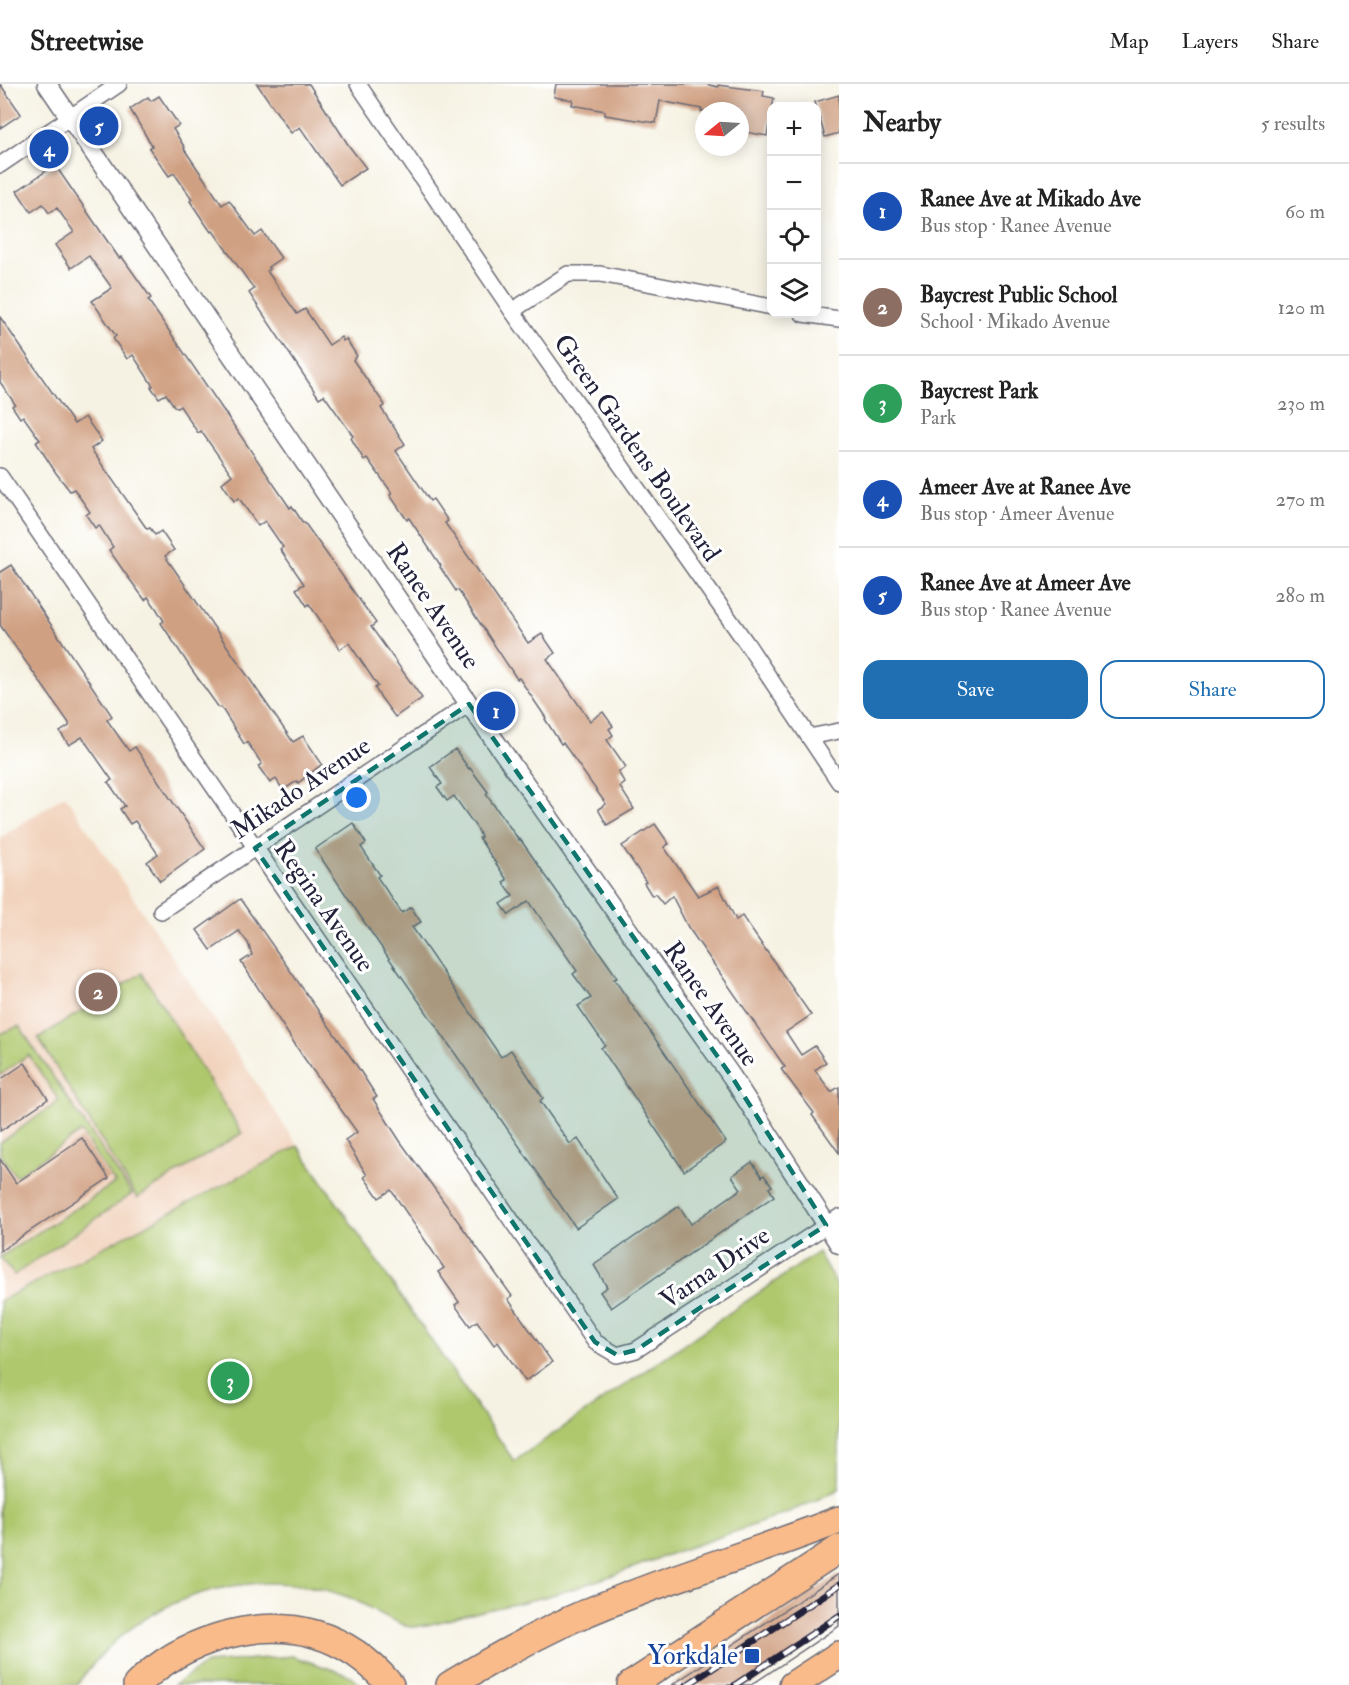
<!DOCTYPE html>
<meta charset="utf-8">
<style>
:root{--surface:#fff;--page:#f2f2f2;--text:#222;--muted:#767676;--line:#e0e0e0;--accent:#1f6fb2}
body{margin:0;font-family:"IM FELL Double Pica",serif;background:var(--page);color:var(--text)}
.controls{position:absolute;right:18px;top:18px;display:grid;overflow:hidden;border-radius:12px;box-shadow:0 3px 15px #0003}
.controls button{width:54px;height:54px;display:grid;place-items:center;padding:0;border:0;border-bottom:2px solid var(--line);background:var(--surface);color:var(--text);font:30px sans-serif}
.compass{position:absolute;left:695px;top:18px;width:54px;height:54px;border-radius:50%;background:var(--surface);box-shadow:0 3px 15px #0003;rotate:252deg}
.you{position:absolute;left:357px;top:714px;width:21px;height:21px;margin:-15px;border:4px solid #fff;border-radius:50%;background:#1a73e8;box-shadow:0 0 0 9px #1a73e833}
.badge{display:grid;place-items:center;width:39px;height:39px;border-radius:50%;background:var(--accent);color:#fff;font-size:20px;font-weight:700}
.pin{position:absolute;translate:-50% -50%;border:3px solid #fff;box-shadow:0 2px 6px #0006}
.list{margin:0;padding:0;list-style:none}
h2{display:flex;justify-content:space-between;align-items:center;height:78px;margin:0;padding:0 24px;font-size:26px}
h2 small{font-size:20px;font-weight:400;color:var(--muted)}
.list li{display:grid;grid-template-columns:39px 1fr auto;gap:18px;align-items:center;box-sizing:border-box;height:96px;padding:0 24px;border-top:2px solid var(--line)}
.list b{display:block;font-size:22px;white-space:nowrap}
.list p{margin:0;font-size:20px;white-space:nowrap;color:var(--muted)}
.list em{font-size:20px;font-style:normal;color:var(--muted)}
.actions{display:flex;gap:12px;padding:18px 24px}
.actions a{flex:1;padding:14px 0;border:2px solid var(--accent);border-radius:18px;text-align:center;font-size:21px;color:var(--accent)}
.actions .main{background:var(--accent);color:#fff}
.icon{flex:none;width:33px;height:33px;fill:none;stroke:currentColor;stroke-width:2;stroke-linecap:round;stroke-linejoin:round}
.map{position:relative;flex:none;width:839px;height:1601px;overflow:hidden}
header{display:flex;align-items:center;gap:36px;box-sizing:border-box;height:84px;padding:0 30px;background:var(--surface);border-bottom:2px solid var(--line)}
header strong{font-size:28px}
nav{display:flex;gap:33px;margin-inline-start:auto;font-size:21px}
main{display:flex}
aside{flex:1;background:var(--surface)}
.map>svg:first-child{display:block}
.built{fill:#f2d4be}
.green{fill:#afc86d;stroke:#687554;stroke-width:1.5}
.building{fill:#d0a082}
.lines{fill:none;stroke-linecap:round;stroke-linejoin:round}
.minor-casing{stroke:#6c6b76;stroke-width:18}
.tertiary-casing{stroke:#6c6b76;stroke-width:21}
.motorway-casing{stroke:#6c6b76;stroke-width:30}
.minor{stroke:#fff;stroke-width:15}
.tertiary{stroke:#fff;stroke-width:18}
.motorway{stroke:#fabb8b;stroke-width:27}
.rail-casing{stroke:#22223b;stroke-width:7}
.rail{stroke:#fff;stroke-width:4.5;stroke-dasharray:14;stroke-linecap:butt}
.marked{fill:#0f766e;fill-opacity:0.2;stroke:#0f766e;stroke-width:4.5;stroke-dasharray:12 8;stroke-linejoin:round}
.transit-dot{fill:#1a4fb4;stroke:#fff;stroke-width:2}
.labels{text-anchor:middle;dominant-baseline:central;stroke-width:6;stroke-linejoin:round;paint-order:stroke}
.street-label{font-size:26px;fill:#22223b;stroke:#fff}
.transit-label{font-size:26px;fill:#164399;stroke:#fff;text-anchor:end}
</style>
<header>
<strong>Streetwise</strong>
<nav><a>Map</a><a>Layers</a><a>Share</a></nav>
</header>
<main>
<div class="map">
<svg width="839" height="1601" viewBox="0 0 839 1601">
<rect width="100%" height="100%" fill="#fff"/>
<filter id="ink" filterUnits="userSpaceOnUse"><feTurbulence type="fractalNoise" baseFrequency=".0167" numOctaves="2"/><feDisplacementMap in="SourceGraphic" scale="12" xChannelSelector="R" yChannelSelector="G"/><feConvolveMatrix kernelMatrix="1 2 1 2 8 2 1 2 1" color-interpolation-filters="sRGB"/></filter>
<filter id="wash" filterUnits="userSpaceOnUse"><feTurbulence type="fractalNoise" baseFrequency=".008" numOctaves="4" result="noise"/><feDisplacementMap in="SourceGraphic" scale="24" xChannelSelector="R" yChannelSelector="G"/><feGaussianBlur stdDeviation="1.35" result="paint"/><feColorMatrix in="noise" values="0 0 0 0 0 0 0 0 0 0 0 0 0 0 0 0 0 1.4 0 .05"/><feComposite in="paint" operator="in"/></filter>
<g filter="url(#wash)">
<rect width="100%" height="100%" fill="#f6f2e3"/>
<!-- built -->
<path class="built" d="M65,711L298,1062L0,1217V754Z"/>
<!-- green -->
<g class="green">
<path d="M142,889L242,1049L137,1114L38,954Z"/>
<path d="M19,942L132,1110L14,1191L0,1173L115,1099L81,1048L16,1092L0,1070V1059L59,1017L29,971L0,991V950Z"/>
<path d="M298,1062L514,1377L818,1168L839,1205V1405C785,1433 727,1450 670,1470C635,1483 599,1497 563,1508C535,1516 504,1522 475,1529C455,1533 434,1541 414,1543C403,1545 362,1518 348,1513C276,1486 191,1499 129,1546C108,1561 92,1581 76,1601H0V1217Z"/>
<path d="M292,1572L351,1592L360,1601H174L207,1579Z"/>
</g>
<g id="blocks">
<!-- building -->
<g class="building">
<path d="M0,0L21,30L0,44Z"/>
<path d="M257,0H309L349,62L366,84L340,101L300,43L291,49Z"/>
<path d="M556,0H706L718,3V1L764,7L763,12L774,14L767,52L740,47V27H701L702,25L660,17L656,39L605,31V27L572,21L573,16L554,13Z"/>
<path d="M839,11V49L825,53L815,18Z"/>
<path d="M159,12L179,41L173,45L185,64L184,65L222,121L229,116L255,152L262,147L281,174L268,183L270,185L267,187L297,230L305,225L329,261L341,253L343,257L346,255L357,272L353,276L385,321L381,324L405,360L396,367L430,417L433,415L448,437L445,439L528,559L542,550L555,569L547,575L590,637L603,628L613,642L609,645L613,651L607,656L626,683L618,688L625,699L620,703L634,725L607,741L598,725L606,720L563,659L561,660L545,635L546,634L519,594L517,595L458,506L456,507L440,483L441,482L409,434L407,436L390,411L392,409L367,374L364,376L351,354L353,352L324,311L319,314L249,209L254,205L213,147L211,148L202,135L190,117L192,115L174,89L169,92L149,64L152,62L130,25L148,13L151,17Z"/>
<path d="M55,81L119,174L122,173L151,214L148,216L290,424L292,422L303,439L304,438L376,539L371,543L422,614L395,633L379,611L375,604L378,602L349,559L340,565L309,520L307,522L296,505L304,500L280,465L283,463L265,437L258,442L239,414L234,417L222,399L232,391L201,347L198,349L180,322L177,324L174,322L166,310L159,314L151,303L153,302L133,271L127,275L113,254L116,252L92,217L112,204L89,172L71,184L55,161L74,148L57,124L49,129L43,120L31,128L17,107Z"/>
<path d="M0,233L74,340L85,333L102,357L91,365L147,445L150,444L155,451L161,447L174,466L165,472L293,658L303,652L322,680L298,699L297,697L283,706L276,695L270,699L258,682L262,680L247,658L244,660L221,623L219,624L192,586L161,539L164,537L156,524L148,513L145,516L125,489L109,466L113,463L99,441L95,444L86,431L90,428L74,405L70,407L56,389L36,358L40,356L23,332L20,334L12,322L15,320L0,298Z"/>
<path d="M11,481L112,632L107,636L129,667L135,663L205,765L160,797L147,778L158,770L135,737L130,740L120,725L125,722L108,698L112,696L82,653L69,661L60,648L69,642V639L0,541V488Z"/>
<path d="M455,665L469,685L470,684L488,708L486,710L519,756L520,755L612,886L617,894L614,895L726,1058L684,1087L601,964L605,961L578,922L591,914L573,890L577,887L529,817L509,831L501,820L513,812L503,798L507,796L479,754L481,753L478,746L454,712L447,717L437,703L442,700L430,683Z"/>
<path d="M353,739L366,759L361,763L380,791L377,793L402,829L411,823L421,838L412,843L501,973L511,966L543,1014L540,1017L570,1060L578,1055L618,1115L576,1144L375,854L315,765Z"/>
<path d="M655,740L669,760L664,763L698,812L719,802L736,836L742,832L811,931L786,948L801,971L815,962L826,978L815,986L831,1008L839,1003V1069L812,1031L814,1029L781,985L785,983L688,843L672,812L663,820L655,810L652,812L644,799L646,798L622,762Z"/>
<path d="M240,815L357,982L377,1013L373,1015L400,1057L512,1212L508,1215L552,1278L530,1294L525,1297L498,1258L494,1261L477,1237L470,1242L455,1221L459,1218L438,1188L444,1184L391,1106L379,1114L364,1093L367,1091L345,1056L357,1048L304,974L241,878L252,871L248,859L239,847L211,866L197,846Z"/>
<path d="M25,979L48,1015L0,1047V996Z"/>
<path d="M82,1054L109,1094L0,1167V1075L16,1099Z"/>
<path d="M752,1078L762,1093L764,1091L772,1102L769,1104L774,1112L611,1224L600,1208L607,1203L594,1181L679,1122L691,1140L741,1105L732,1092Z"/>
<path d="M839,1490V1542L751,1601H672Z"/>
</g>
</g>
</g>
<g filter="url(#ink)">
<use href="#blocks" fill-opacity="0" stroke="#6c6b76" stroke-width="1.5"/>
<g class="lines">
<!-- minor casing -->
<g class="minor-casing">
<g id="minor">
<path d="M358,0L512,227L747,560L839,698"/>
<path d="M0,81L119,0"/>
<path d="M512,227L568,190H600L772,223"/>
<path d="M803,230L839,235"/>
<path d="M0,392L595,1258L617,1271L636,1266L839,1133"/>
<path d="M809,653L839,647"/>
<path d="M161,827L469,620"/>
</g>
</g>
<!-- tertiary casing -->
<g class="tertiary-casing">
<path id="tertiary" d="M47,0L469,620L732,993L839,1160"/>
</g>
<!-- motorway casing -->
<g class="motorway-casing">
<g id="motorway">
<path d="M137,1601C180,1557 255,1533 315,1550C345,1559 370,1577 390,1601"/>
<path d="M450,1601C489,1577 529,1555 570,1536C657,1497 750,1471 839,1436"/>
<path d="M631,1601L839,1465"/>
<path d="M793,1601L839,1571"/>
</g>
</g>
<!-- minor -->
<use href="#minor" class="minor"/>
<!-- tertiary -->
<use href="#tertiary" class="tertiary"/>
<!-- motorway -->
<use href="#motorway" class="motorway"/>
<!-- rail casing -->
<g class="rail-casing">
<g id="rail">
<path d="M687,1601L839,1501"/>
<path d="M735,1601L839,1532"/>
</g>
</g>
<!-- rail -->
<use href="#rail" class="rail"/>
</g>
</g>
<!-- marked area -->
<path class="marked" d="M469,620L732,993L826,1141L636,1266L617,1271L595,1258L255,764Z"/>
<!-- markers -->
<rect class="transit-dot" x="744" y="1564" width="16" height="16" rx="3"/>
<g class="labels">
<!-- street labels -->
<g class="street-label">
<text transform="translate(637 364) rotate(55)">Green Gardens Boulevard</text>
<text transform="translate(433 522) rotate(56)">Ranee Avenue</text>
<text transform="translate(301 704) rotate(-34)">Mikado Avenue</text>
<text transform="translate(324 822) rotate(55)">Regina Avenue</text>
<text transform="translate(711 920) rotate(55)">Ranee Avenue</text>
<text transform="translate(715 1184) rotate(-34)">Varna Drive</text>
</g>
<!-- transit labels -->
<g class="transit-label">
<text x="738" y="1572">Yorkdale</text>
</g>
</g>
</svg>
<div class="controls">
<button>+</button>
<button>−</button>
<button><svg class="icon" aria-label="locate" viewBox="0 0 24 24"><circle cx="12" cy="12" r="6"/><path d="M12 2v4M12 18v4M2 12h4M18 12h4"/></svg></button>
<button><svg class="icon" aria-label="layers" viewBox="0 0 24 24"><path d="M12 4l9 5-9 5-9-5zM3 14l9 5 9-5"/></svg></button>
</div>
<svg class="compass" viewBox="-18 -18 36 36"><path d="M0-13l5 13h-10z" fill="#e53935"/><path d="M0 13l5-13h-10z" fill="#767676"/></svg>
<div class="you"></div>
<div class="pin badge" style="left:496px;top:627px;background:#1a4fb4">1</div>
<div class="pin badge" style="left:98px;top:908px;background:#8d6e63">2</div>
<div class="pin badge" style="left:230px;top:1297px;background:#2e9e5b">3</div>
<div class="pin badge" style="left:49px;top:65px;background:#1a4fb4">4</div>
<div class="pin badge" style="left:99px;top:42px;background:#1a4fb4">5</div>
</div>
<aside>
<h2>Nearby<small>5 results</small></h2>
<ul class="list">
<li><span class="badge" style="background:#1a4fb4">1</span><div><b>Ranee Ave at Mikado Ave</b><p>Bus stop · Ranee Avenue</p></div><em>60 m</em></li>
<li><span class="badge" style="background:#8d6e63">2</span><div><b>Baycrest Public School</b><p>School · Mikado Avenue</p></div><em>120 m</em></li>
<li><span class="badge" style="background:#2e9e5b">3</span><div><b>Baycrest Park</b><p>Park</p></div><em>230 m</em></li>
<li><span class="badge" style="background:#1a4fb4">4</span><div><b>Ameer Ave at Ranee Ave</b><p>Bus stop · Ameer Avenue</p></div><em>270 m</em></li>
<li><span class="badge" style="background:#1a4fb4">5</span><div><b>Ranee Ave at Ameer Ave</b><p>Bus stop · Ranee Avenue</p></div><em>280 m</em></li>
</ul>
<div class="actions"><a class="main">Save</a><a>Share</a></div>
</aside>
</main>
